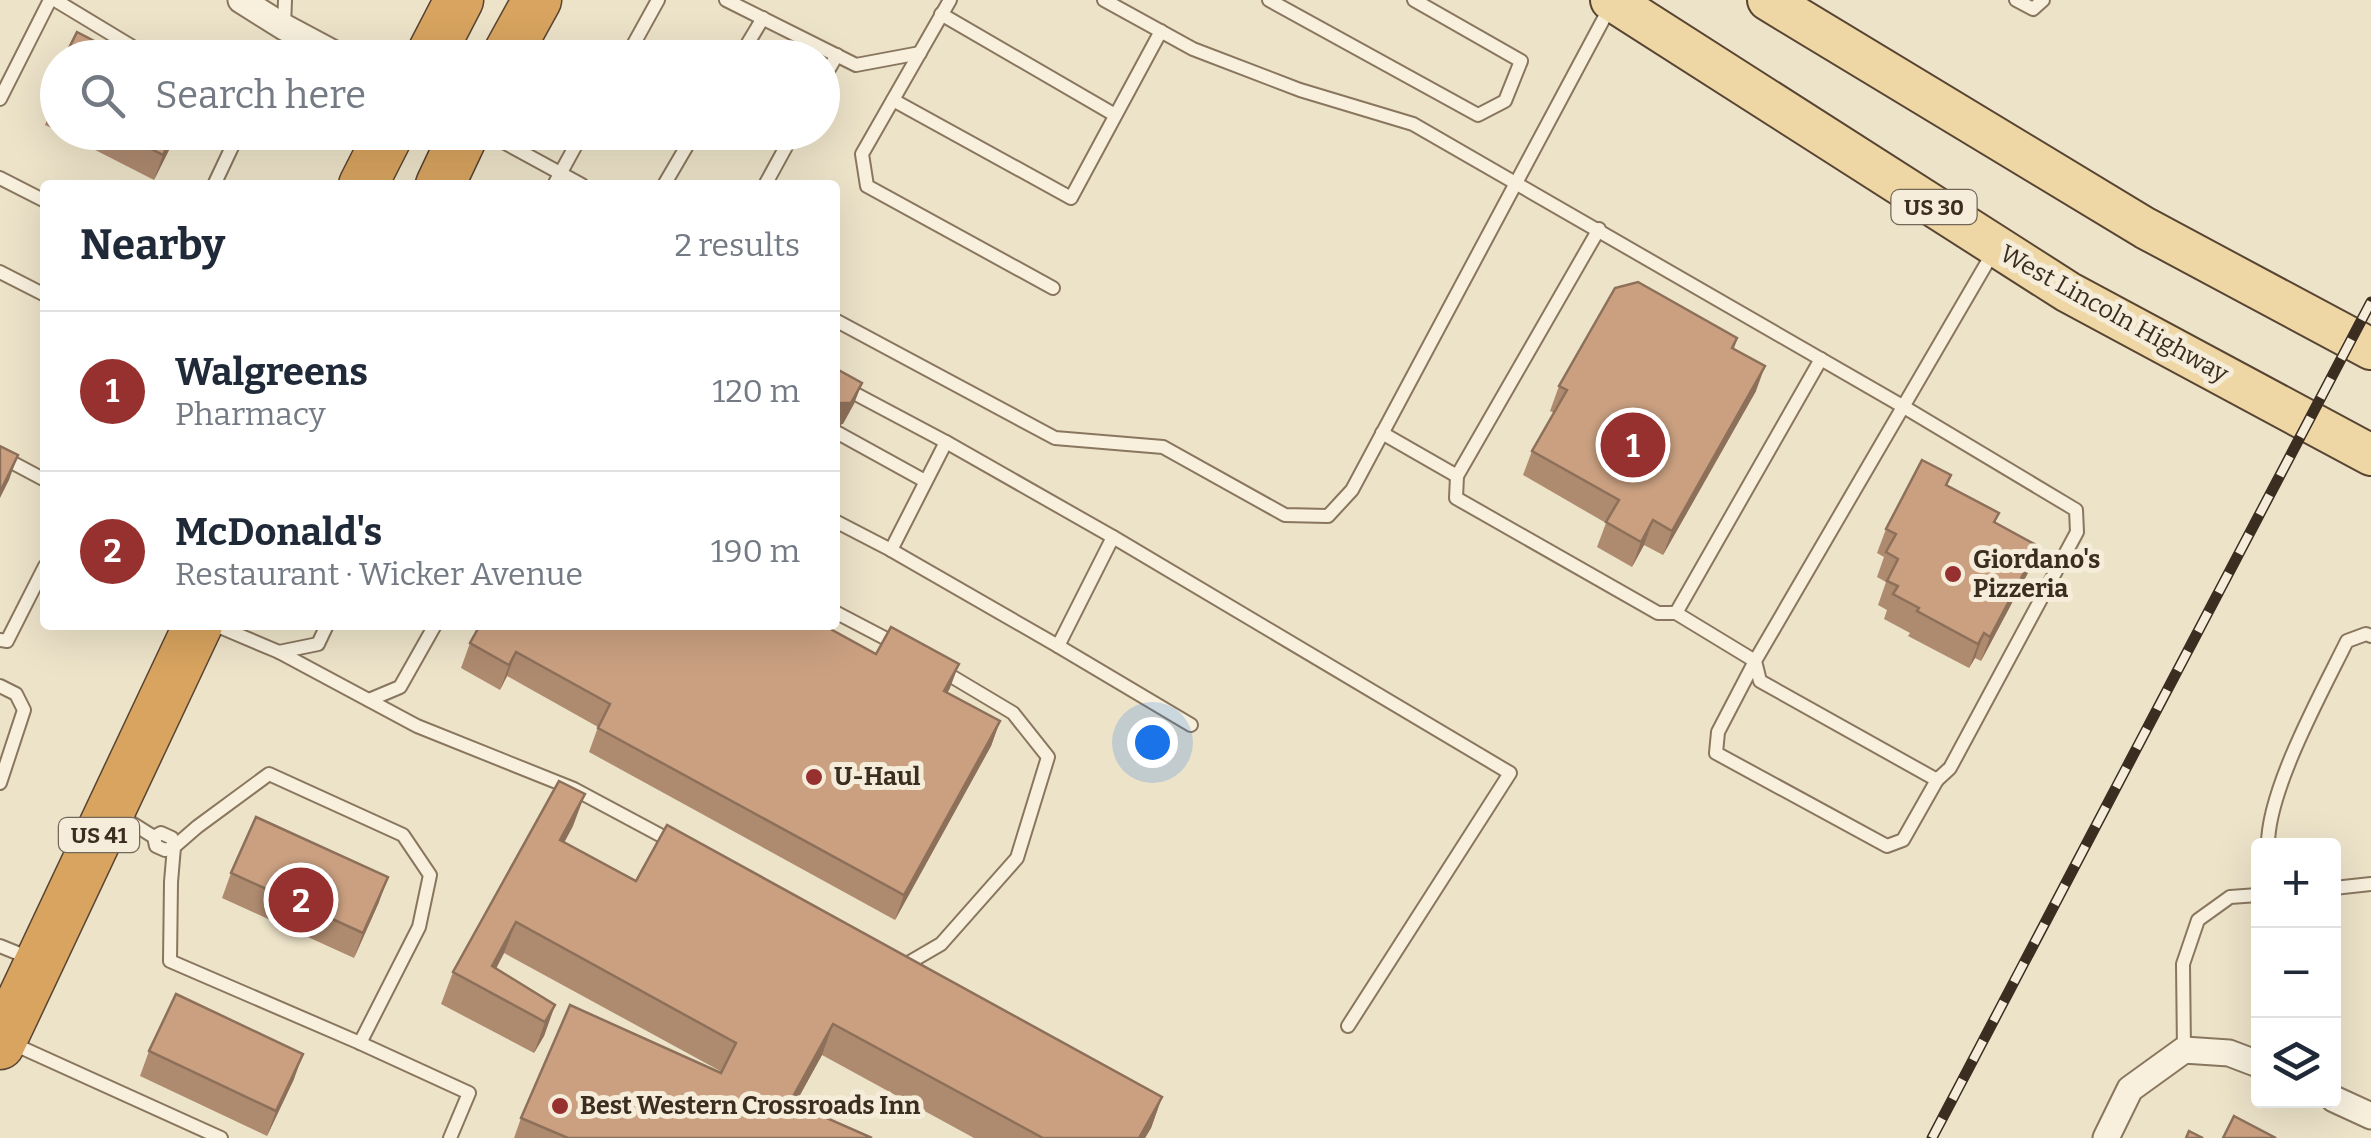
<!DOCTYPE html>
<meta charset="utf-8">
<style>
:root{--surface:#fff;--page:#f6f6f7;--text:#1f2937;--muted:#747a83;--line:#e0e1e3;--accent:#963130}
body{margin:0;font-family:Bitter,serif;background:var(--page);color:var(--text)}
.controls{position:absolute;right:30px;bottom:30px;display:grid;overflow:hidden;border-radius:10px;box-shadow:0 10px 40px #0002}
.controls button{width:90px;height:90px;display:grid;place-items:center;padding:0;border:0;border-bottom:2px solid var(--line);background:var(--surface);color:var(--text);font:50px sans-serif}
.you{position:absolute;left:1152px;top:742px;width:35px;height:35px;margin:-25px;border:8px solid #fff;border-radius:50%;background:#1a73e8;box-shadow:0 0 0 15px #1a73e833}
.badge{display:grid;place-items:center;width:65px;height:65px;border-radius:50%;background:var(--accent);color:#fff;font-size:32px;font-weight:700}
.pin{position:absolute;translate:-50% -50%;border:5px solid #fff;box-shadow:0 2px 10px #0006}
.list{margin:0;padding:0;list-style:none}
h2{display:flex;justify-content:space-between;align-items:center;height:130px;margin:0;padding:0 40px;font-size:42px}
h2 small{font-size:32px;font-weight:400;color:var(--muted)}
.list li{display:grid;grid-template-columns:65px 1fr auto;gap:30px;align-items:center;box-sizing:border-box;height:160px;padding:0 40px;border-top:2px solid var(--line)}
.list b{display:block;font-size:38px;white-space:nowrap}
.list p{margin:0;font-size:32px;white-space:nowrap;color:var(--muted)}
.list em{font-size:32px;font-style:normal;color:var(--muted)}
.icon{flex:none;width:55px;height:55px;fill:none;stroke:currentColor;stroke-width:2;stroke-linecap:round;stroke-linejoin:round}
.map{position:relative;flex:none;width:2371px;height:1138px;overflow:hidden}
.search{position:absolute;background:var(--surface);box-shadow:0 10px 40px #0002;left:40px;top:40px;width:800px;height:110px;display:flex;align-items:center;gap:25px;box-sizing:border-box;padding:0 35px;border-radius:55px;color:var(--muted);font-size:38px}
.panel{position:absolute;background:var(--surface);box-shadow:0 10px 40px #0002;left:40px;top:180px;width:800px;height:450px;border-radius:10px}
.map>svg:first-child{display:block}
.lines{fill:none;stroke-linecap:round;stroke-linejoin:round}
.lane-casing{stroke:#89765e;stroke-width:16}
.street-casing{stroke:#89765e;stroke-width:29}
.primary-casing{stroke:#584432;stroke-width:44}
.highway-casing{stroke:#584432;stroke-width:51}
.lane{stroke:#f8f0dd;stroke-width:12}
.street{stroke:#f8f0dd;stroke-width:25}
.primary{stroke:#eed7a4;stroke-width:40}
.highway{stroke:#d8a45f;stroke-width:48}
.rail-casing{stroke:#3b2e21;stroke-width:11}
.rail{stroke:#f5edd9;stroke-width:8;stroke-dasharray:22;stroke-linecap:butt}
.wall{fill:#ae8a6f}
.shaded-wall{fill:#8d705a}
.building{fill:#caa081;stroke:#8d705a;stroke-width:2.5}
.poi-dot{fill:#963130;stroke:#f5edd9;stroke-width:4}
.labels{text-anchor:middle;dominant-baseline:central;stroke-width:10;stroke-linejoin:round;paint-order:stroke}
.shield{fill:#f5edd9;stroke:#736758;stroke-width:2.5}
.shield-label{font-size:22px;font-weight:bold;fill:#3b2e21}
.street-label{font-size:25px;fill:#3b2e21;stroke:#f5edd9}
.poi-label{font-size:25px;font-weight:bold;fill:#3b2e21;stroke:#f5edd9;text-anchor:start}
</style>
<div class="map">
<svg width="2371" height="1138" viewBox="0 0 2371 1138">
<rect width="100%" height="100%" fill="#ede3c9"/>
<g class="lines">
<!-- lane casing -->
<g class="lane-casing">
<g id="lane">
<path d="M55,0L151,58"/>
<path d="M726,0L856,65L920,53"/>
<path d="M950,0L862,154L867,186L1053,288"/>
<path d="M1104,0L1193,49L1300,90L1413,124L1904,407L2076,510L2077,532L1950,768L1937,780L1760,681L1755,661L1995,249"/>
<path d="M1269,0L1478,115L1505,101L1521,61L1414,0"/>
<path d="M2016,0L2033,9L2043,0"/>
<path d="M941,14L1115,115"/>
<path d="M284,27L285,0"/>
<path d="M626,58L658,0"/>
<path d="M739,58L763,18"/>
<path d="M822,81L837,55"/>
<path d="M0,99L50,0"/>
<path d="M893,100L1071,198L1161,31"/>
<path d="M485,132L582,185"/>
<path d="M0,178L45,201"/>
<path d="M214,185L239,132"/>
<path d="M554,185L583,132"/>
<path d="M664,185L695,132"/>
<path d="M765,185L794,132"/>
<path d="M0,272L45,295"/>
<path d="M835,320L1055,438L1163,447L1285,515L1328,516L1352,490L1610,7"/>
<path d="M1821,359L1676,613L1755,661L1718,732L1716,753L1887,846L1903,840L1937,780"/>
<path d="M835,383L946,442L1113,537L1058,646L891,550L835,521"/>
<path d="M838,433L925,481"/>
<path d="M1382,433L1457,476L1599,229"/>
<path d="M0,456L45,480"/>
<path d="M1457,476L1456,498L1658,613H1676"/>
<path d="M1113,537L1510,773L1348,1026"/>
<path d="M891,550L946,442"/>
<path d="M835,612L898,645"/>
<path d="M215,625L279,652L417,726L574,789L673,842"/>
<path d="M0,640L7,641L45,566"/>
<path d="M1058,646L1191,725"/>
<path d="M279,652L318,644L327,625"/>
<path d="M0,686L16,694L24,710L0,783"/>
<path d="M369,700L400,687L435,625"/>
<path d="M119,815L154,837L156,846L165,850L174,847L197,827L269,774L403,835L430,875L419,927L360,1043"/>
<path d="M154,837L161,833L172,838L174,847L171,882L170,961L360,1043L469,1093L450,1138"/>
<path d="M2268,846C2267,791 2322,692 2347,641L2366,634L2371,636"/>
<path d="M2334,888L2371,884"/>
<path d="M0,946L32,959"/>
<path d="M898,962L905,965L941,944L1017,858L1048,757L1013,713L941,670"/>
<path d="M9,1042L221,1138"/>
<path d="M2184,1050L2183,964L2198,920L2230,897L2258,895"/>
</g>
</g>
<!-- street casing -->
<g class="street-casing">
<g id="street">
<path d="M241,0L284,27L342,58"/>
<path d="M2334,1099L2371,1116"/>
<path d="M2106,1138L2130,1089L2184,1050L2229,1053L2258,1064"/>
</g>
</g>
<!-- primary casing -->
<g class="primary-casing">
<g id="primary">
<path d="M1611,0L2068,292L2371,455"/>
<path d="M1768,0L2145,228L2371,349"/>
</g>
</g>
<!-- highway casing -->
<g class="highway-casing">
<g id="highway">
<path d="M429,58L459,0"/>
<path d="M505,58L537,0"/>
<path d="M363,185L390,132"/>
<path d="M440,185L465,132"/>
<path d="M0,1045L198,625"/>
</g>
</g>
<!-- lane -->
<use href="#lane" class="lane"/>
<!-- street -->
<use href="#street" class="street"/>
<!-- primary -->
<use href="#primary" class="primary"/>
<!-- highway -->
<use href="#highway" class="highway"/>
<!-- rail casing -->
<g class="rail-casing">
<path id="rail" d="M1932,1138L2371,302"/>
</g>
<!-- rail -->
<use href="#rail" class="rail"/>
</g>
<!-- wall -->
<g class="wall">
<path d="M58,70V131L45,125L55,99L48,96Z"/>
<path d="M60,132H178L154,180Z"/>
<path d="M1737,338L1734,349L1756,391L1663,555L1644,545L1632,567L1597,547L1606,523L1523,475L1532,451L1554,413L1550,411L1559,386Z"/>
<path d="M1951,475L1947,486L1999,513L1995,523L2029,571L1981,661L1975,658L1969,668L1908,636L1910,633L1884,619L1887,610L1878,605L1886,582L1877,577L1884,557L1877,553L1886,529Z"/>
<path d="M470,643L876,654L950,688L947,693L1000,721L991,746L895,920L589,752L598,727L507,676L500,690L461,668Z"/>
<path d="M573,826L564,842L636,881L1162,1097L1151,1128L1145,1138H974L822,1055L795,1104L872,1138H514L521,1118L722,1072L504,953L496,969L555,1005L544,1036L534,1053L441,1004L453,972Z"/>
<path d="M231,873L379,902L354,958L222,898Z"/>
<path d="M149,1051L294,1079L267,1136L140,1076Z"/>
</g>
<!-- shaded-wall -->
<g class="shaded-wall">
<path d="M174,132H178L154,180L163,155Z"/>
<path d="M1765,366L1756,391L1663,555L1672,531Z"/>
<path d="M862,383L854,404L843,424H840L835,439L837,408Z"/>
<path d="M18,455L9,480L0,498V492Z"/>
<path d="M1653,520L1644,545L1632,567L1641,542Z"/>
<path d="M2038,546L2029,571L1981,661L1990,637Z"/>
<path d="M1984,633L1975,658L1969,668L1978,644Z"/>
<path d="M516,652L507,676L500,690L509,665Z"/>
<path d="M959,664L950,688L935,716L944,691Z"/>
<path d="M1000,721L991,746L895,920L904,895Z"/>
<path d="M585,794L573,826L549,871L560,840Z"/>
<path d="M388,877L379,902L354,958L363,933Z"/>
<path d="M516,922L504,953L485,989L492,966Z"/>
<path d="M555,1005L544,1036L534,1053L545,1022Z"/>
<path d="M833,1024L822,1055L779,1133L790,1102Z"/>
<path d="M303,1054L294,1079L267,1136L276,1111Z"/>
<path d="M1162,1097L1151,1128L1145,1138H1139Z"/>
</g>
<!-- building -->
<g class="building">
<path d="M77,32L127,58H64Z"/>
<path d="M119,132H174L163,155Z"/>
<path d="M1638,282L1737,338L1732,348L1765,366L1672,531L1653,520L1641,542L1606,522L1619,500L1532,451L1567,390L1559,386L1615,288Z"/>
<path d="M835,368L862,383L851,403H841L837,408V416L842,421L835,434Z"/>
<path d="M0,446L18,455L0,492Z"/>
<path d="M1922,460L1951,475L1946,485L1999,513L1994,522L2038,546L1990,637L1984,633L1978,644L1917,611L1919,608L1893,594L1898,586L1887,581L1898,559L1886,552L1896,534L1886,529Z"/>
<path d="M480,625H823L876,654L891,627L959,664L944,691L1000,721L904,895L598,728L610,704L516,652L509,665L470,643Z"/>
<path d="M559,781L585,794L560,840L636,881L667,825L1162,1097L1139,1138H1043L833,1024L790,1102L872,1138H568L521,1118L570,1005L721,1073L736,1043L516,922L492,966L555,1005L545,1022L453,972Z"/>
<path d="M256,817L388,877L363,933L231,873Z"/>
<path d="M176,994L303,1054L276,1111L149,1051Z"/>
<path d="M2234,1116L2276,1138H2223Z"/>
<path d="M2189,1131L2203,1138H2186Z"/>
</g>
<!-- markers -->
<g class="poi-dot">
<circle cx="1953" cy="574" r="10"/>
<circle cx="814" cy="777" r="10"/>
<circle cx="560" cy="1106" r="10"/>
</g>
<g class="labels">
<!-- shield labels -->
<g class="shield">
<rect x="1891.5" y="190" width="85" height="34" rx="8"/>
<rect x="59" y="818" width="80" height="34" rx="8"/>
</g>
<g class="shield-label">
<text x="1934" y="207">US 30</text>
<text x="99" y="835">US 41</text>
</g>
<!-- street labels -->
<g class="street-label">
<text transform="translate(2114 314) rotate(29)">West Lincoln Highway</text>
</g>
<!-- poi labels -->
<g class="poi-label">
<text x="1973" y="560">Giordano's<tspan x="1973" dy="29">Pizzeria</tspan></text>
<text x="834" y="777">U-Haul</text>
<text x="580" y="1106">Best Western Crossroads Inn</text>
</g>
</g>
</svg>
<div class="controls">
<button>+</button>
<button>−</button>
<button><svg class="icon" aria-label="layers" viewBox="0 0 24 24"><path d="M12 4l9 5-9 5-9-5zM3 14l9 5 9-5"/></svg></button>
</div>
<div class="you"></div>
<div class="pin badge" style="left:1633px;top:445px">1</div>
<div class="pin badge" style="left:301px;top:900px">2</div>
<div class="search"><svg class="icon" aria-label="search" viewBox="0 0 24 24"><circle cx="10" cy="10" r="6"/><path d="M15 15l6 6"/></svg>Search here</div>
<section class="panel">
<h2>Nearby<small>2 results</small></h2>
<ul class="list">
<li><span class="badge">1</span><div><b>Walgreens</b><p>Pharmacy</p></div><em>120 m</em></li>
<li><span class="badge">2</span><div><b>McDonald's</b><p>Restaurant · Wicker Avenue</p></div><em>190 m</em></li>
</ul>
</section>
</div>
